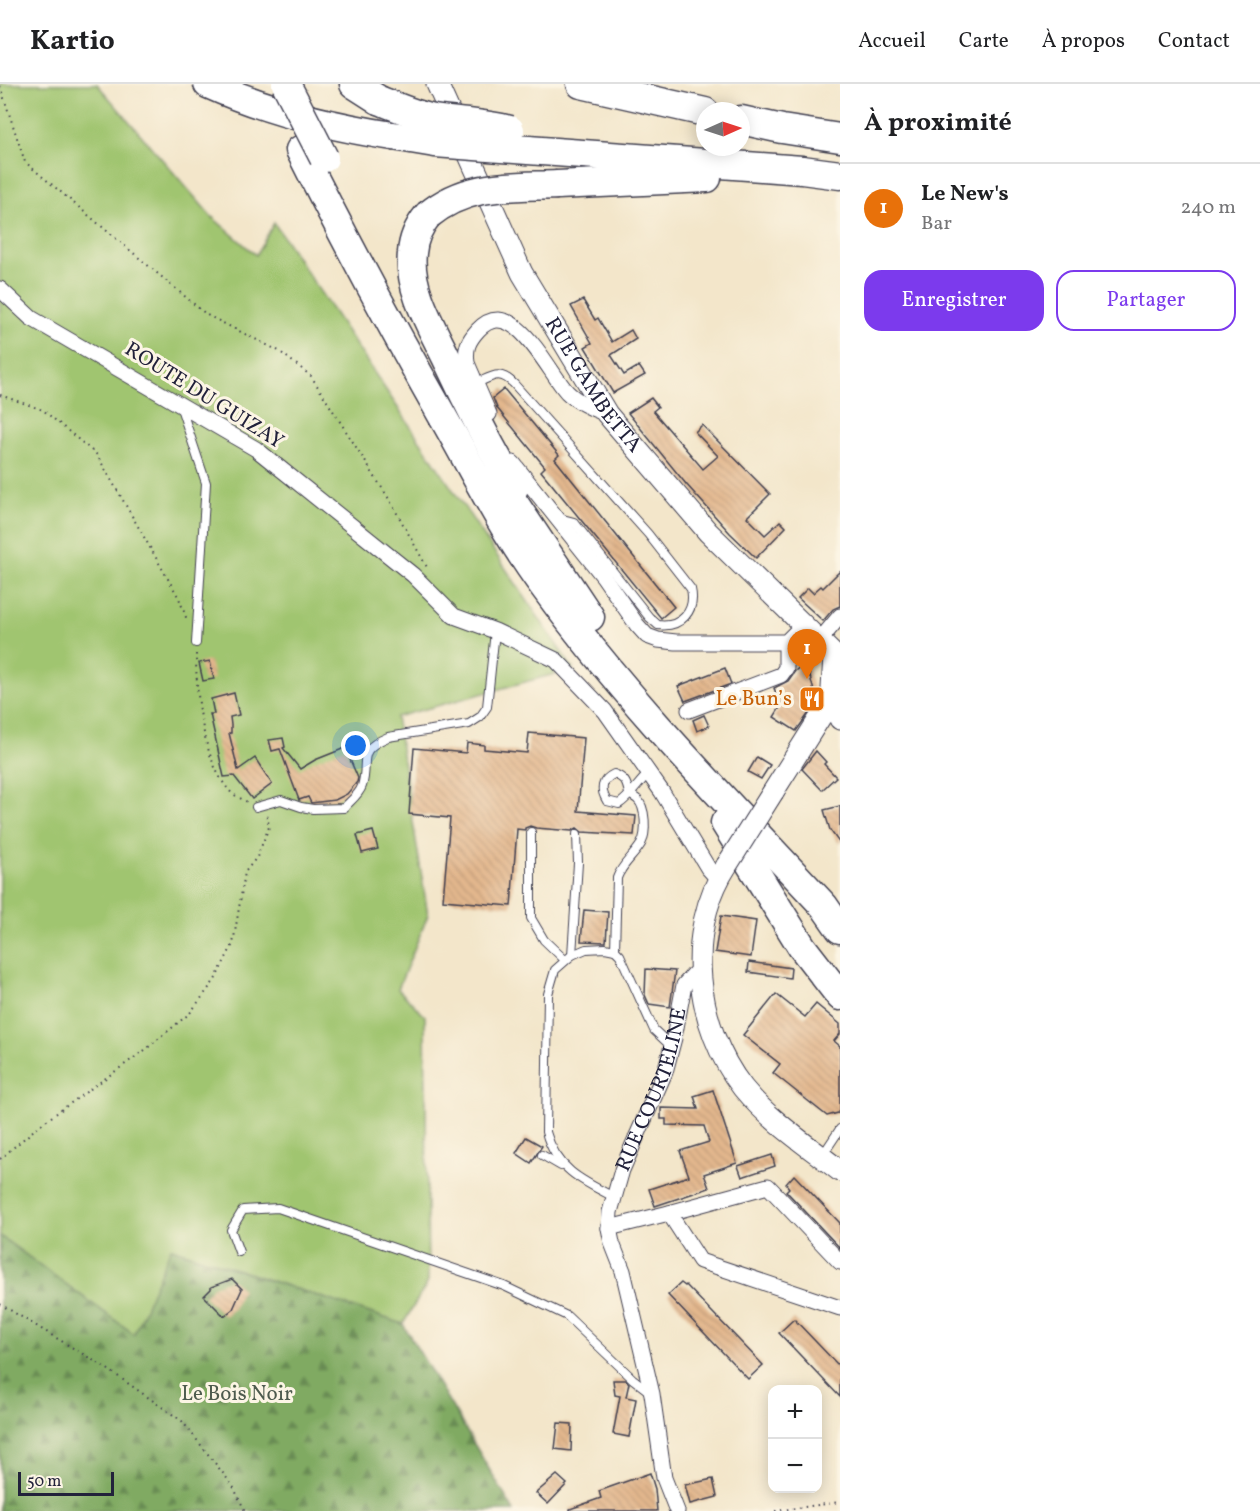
<!DOCTYPE html>
<html lang="fr">
<meta charset="utf-8">
<style>
:root{--surface:#fff;--page:#f2f2f2;--text:#202124;--muted:#757577;--line:#e0e0e0;--accent:#7c3aed}
body{margin:0;font-family:Vollkorn,serif;background:var(--page);color:var(--text)}
.controls{position:absolute;right:18px;bottom:18px;display:grid;overflow:hidden;border-radius:12px;box-shadow:0 3px 15px #0003}
.controls button{width:54px;height:54px;display:grid;place-items:center;padding:0;border:0;border-bottom:2px solid var(--line);background:var(--surface);color:var(--text);font:30px sans-serif}
.compass{position:absolute;left:696px;top:18px;width:54px;height:54px;border-radius:50%;background:var(--surface);box-shadow:0 3px 15px #0003;rotate:87deg}
.scale{position:absolute;left:18px;bottom:15px;width:96px;box-sizing:border-box;padding-left:6px;border:3px solid #22223b;border-top:0;font-size:16px;line-height:21px;white-space:nowrap;color:#22223b;-webkit-text-stroke:4px #fcf5e5;paint-order:stroke}
.you{position:absolute;left:356px;top:662px;width:21px;height:21px;margin:-15px;border:4px solid #fff;border-radius:50%;background:#1a73e8;box-shadow:0 0 0 9px #1a73e833}
.badge{display:grid;place-items:center;width:39px;height:39px;border-radius:50%;background:var(--accent);color:#fff;font-size:20px;font-weight:700}
.pin{position:absolute;translate:-50% -50px;filter:drop-shadow(0 2px 3px #0008)}
.pin::after{content:'';position:absolute;top:32px;width:21px;height:18px;background:inherit;clip-path:polygon(0 0,100% 0,50% 100%)}
.list{margin:0;padding:0;list-style:none}
h2{display:flex;justify-content:space-between;align-items:center;height:78px;margin:0;padding:0 24px;font-size:26px}
h2 small{font-size:20px;font-weight:400;color:var(--muted)}
.list li{display:grid;grid-template-columns:39px 1fr auto;gap:18px;align-items:center;box-sizing:border-box;height:90px;padding:0 24px;border-top:2px solid var(--line)}
.list b{display:block;font-size:22px;white-space:nowrap}
.list p{margin:0;font-size:20px;white-space:nowrap;color:var(--muted)}
.list em{font-size:20px;font-style:normal;color:var(--muted)}
.actions{display:flex;gap:12px;padding:18px 24px}
.actions a{flex:1;padding:14px 0;border:2px solid var(--accent);border-radius:18px;text-align:center;font-size:21px;color:var(--accent)}
.actions .main{background:var(--accent);color:#fff}
.map{position:relative;flex:none;width:840px;height:1427px;overflow:hidden}
header{display:flex;align-items:center;gap:36px;box-sizing:border-box;height:84px;padding:0 30px;background:var(--surface);border-bottom:2px solid var(--line)}
header strong{font-size:28px}
nav{display:flex;gap:33px;margin-inline-start:auto;font-size:21px}
main{display:flex}
aside{flex:1;background:var(--surface)}
.map>svg:first-child{display:block}
.green{fill:#a0c570;stroke:#617456;stroke-width:1.5}
.forest{fill:url(#forest-firs);stroke:#51664e;stroke-width:1.5}
.building{fill:url(#building-back-hatch)}
.lines{fill:none;stroke-linecap:round;stroke-linejoin:round}
.lane-casing{stroke:#413f50;stroke-width:10}
.street-casing{stroke:#413f50;stroke-width:17}
.secondary-casing{stroke:#413f50;stroke-width:23}
.highway-casing{stroke:#413f50;stroke-width:31}
.path{stroke:#413f50;stroke-width:2;stroke-dasharray:1.5 4.5;stroke-linecap:butt}
.lane{stroke:#fff;stroke-width:8}
.street{stroke:#fff;stroke-width:15}
.secondary{stroke:#fff;stroke-width:21}
.highway{stroke:#fff;stroke-width:28}
.secondary-bridge-casing{stroke:#413f50;stroke-width:23;stroke-linecap:butt}
.highway-bridge-casing{stroke:#413f50;stroke-width:31;stroke-linecap:butt}
.secondary-bridge{stroke:#fff;stroke-width:21}
.highway-bridge{stroke:#fff;stroke-width:28}
.labels{text-anchor:middle;dominant-baseline:central;stroke-width:6;stroke-linejoin:round;paint-order:stroke}
.street-label{font-size:21px;fill:#22223b;stroke:#fcf5e5}
.food-label{font-size:21px;fill:#c56008;stroke:#fcf5e5;text-anchor:end}
.park-label{font-size:21px;fill:#4e5b4e;stroke:#fcf5e5}
</style>
<header>
<strong>Kartio</strong>
<nav><a>Accueil</a><a>Carte</a><a>À propos</a><a>Contact</a></nav>
</header>
<main>
<div class="map">
<svg width="840" height="1427" viewBox="0 0 840 1427">
<defs>
<pattern id="forest-firs" width="22" height="20" patternUnits="userSpaceOnUse" patternTransform="scale(1.5)"><rect width="22" height="20" fill="#80aa62"/><path d="M5 1l3.5 6h-7zM16 11l3.5 6h-7z" fill="#688a52"/></pattern>
<pattern id="building-back-hatch" width="6" height="6" patternUnits="userSpaceOnUse" patternTransform="scale(1.5)"><rect width="6" height="6" fill="#e3b78d"/><path d="M-1 5l2 2M0 0l6 6M5-1l2 2" fill="none" stroke="#c29d7b"/></pattern>
</defs>
<rect width="100%" height="100%" fill="#fcf5e5"/>
<filter id="ink" filterUnits="userSpaceOnUse"><feTurbulence type="fractalNoise" baseFrequency=".0167" numOctaves="2"/><feDisplacementMap in="SourceGraphic" scale="12" xChannelSelector="R" yChannelSelector="G"/><feConvolveMatrix kernelMatrix="1 2 1 2 8 2 1 2 1" color-interpolation-filters="sRGB"/></filter>
<filter id="wash" filterUnits="userSpaceOnUse"><feTurbulence type="fractalNoise" baseFrequency=".008" numOctaves="4" result="noise"/><feDisplacementMap in="SourceGraphic" scale="24" xChannelSelector="R" yChannelSelector="G"/><feGaussianBlur stdDeviation="1.35" result="paint"/><feColorMatrix in="noise" values="0 0 0 0 0 0 0 0 0 0 0 0 0 0 0 0 0 1.4 0 .05"/><feComposite in="paint" operator="in"/></filter>
<g filter="url(#wash)">
<rect width="100%" height="100%" fill="#f3e6ca"/>
<!-- green -->
<path class="green" d="M0,0H97L211,132L256,171L274,139L573,585L396,633L428,831L398,905L425,932L428,1198L403,1240L172,1164L134,1250L0,1152Z"/>
<!-- forest -->
<path class="forest" d="M0,1152L134,1250L171,1164L403,1240L514,1427H0Z"/>
<g id="blocks">
<!-- building -->
<g class="building">
<path d="M583,216L595,236L598,234L612,258L631,246L636,255L611,271L624,291L639,282L645,291L613,309L585,263L592,259L571,222Z"/>
<path d="M504,305L559,371L555,375L674,523L661,534L541,387L545,383L497,324L493,314Z"/>
<path d="M651,314L658,323L653,327L703,385L718,372L695,348L702,341L770,410L747,433L765,451L780,437L786,443L756,474L730,449L686,400L628,329Z"/>
<path d="M840,487V522L833,525L823,537L798,514L808,504L813,509L821,502L823,504Z"/>
<path d="M210,577L214,595L203,597L199,579Z"/>
<path d="M806,578L817,618L796,647L774,633L781,622L774,604L788,597L795,587Z"/>
<path d="M725,584L731,600L685,617L678,602Z"/>
<path d="M234,609L239,631L230,633L231,641V649H229L238,686L255,674L272,700L252,715L234,692L224,693L210,630H214L211,615Z"/>
<path d="M704,631L709,642L697,647L693,636Z"/>
<path d="M529,649L584,654L578,727L636,732L634,751L582,748L577,744L572,747L536,744L530,742L525,744V746L517,745L511,822L443,816L450,734L409,730L414,664L466,669L467,659L484,661V665L527,669Z"/>
<path d="M283,654L285,663L283,664L300,685L315,676L345,664L358,694L357,698L347,710L335,716L311,719L308,713L299,716L280,665L272,667L269,656Z"/>
<path d="M816,667L826,678L824,680L836,693L822,706L802,685Z"/>
<path d="M757,673L770,681L761,695L748,688Z"/>
<path d="M840,722V760L830,746L824,726Z"/>
<path d="M373,747L378,765L362,769L357,751Z"/>
<path d="M584,826L608,828L606,858L581,857Z"/>
<path d="M721,832L756,837L751,873L715,868Z"/>
<path d="M749,878L791,884L790,894L748,888Z"/>
<path d="M646,885L675,887L670,923L649,920L645,911Z"/>
<path d="M776,910L805,933L816,920L840,940V950L834,957L840,962V1027L838,1029L827,1032L773,989L780,980L743,951Z"/>
<path d="M713,1006L737,1079L704,1090L709,1104L655,1122L649,1105L689,1092L680,1067L709,1058L704,1042L666,1041V1035H661V1024L698,1025L694,1012Z"/>
<path d="M526,1053L542,1062L531,1079L516,1069Z"/>
<path d="M772,1071L775,1082L742,1093L738,1082Z"/>
<path d="M794,1091L840,1139V1164L786,1107L789,1104L786,1100Z"/>
<path d="M232,1195L242,1205L233,1225L224,1232L204,1212L211,1205V1203Z"/>
<path d="M681,1199L685,1202L686,1201L763,1281L748,1295L668,1211Z"/>
<path d="M794,1235L840,1283V1313L779,1249Z"/>
<path d="M613,1296H626L629,1299L626,1313L636,1315L629,1353L613,1350L620,1312L615,1311Z"/>
<path d="M558,1339L572,1340L571,1367L555,1365Z"/>
<path d="M650,1389L655,1405L657,1427H570V1425L601,1414L599,1407Z"/>
<path d="M557,1391L567,1400L548,1420L536,1409Z"/>
<path d="M713,1395L717,1413L690,1420L685,1401Z"/>
</g>
</g>
</g>
<g filter="url(#ink)">
<use href="#blocks" fill-opacity="0" stroke="#413f50" stroke-width="1.5"/>
<g class="lines">
<!-- lane casing -->
<g class="lane-casing">
<g id="lane">
<path d="M475,300C493,292 499,285 514,300L648,450L691,505C696,527 681,544 658,541L649,533L574,438L559,434"/>
<path d="M181,324L206,399L196,559"/>
<path d="M256,723L281,716L301,723L313,725L344,724C350,717 359,711 362,702C370,677 354,667 388,653L469,640L480,633L487,623L495,547"/>
<path d="M531,748V834L544,856L565,876"/>
<path d="M615,866L617,794C622,780 634,772 641,760C647,749 646,723 637,715C634,713 631,711 629,710C627,699 625,694 614,690C601,696 600,706 607,717L619,720C630,713 639,698 649,689"/>
<path d="M572,871L578,779L577,750"/>
<path d="M542,1071L561,1082"/>
<path d="M822,1072L840,1045"/>
<path d="M614,1113C582,1097 556,1085 546,1048L548,910L555,886L572,871L586,865L605,864L615,866L620,871L654,946L672,963"/>
<path d="M239,1168L231,1146L243,1126L278,1124L504,1202L567,1232L633,1295L650,1308"/>
</g>
</g>
<!-- street casing -->
<g class="street-casing">
<g id="street">
<path d="M0,205L31,234L256,365L413,491L454,532L495,547L556,576L605,627L662,708L708,784L718,795"/>
<path d="M489,330L467,279C465,264 468,257 478,246C513,208 548,288 567,308C578,319 593,325 607,330"/>
<path d="M513,379L603,492L637,541L647,552L658,556L676,558H786L803,541"/>
<path d="M820,556L840,532"/>
<path d="M689,626L781,591L786,584V558"/>
<path d="M669,1129L768,1102L840,1178"/>
<path d="M609,1144L669,1129L700,1177L840,1224"/>
<path id="s1" d="M677,1427L664,1394L652,1310L623,1187L612,1159L609,1144L610,1128L622,1086L665,988L674,954L684,901L694,890L701,888"/>
</g>
</g>
<!-- secondary casing -->
<g class="secondary-casing">
<g id="secondary">
<path id="s2" d="M437,0L522,189L607,330L708,448L834,571L840,573"/>
<path d="M834,571L832,605L840,635"/>
<path d="M773,708L821,632L825,628L838,625"/>
<path d="M727,781C684,848 695,942 743,1004C770,1037 807,1061 840,1087"/>
</g>
</g>
<!-- highway casing -->
<g class="highway-casing">
<g id="highway">
<path d="M208,0C268,27 328,42 393,52"/>
<path d="M354,0L379,16"/>
<path d="M581,0L705,28"/>
<path d="M741,36L782,45L840,54"/>
<path d="M300,66C348,162 399,256 452,349C481,401 509,456 545,504C628,618 728,719 824,822L840,845"/>
<path d="M528,66L802,86L840,91"/>
<path d="M557,101L707,94"/>
<path d="M428,131C419,142 413,154 412,169C408,204 431,242 446,273C467,318 489,361 514,404"/>
<path d="M496,392L590,533"/>
<path d="M725,739L802,863L840,912"/>
</g>
</g>
<!-- path -->
<g class="path">
<path d="M0,2L25,78L207,231L279,267L311,292L389,415L428,485"/>
<path d="M0,311L43,326L97,371L179,514L187,536"/>
<path d="M196,570C196,610 202,673 228,705C232,711 241,714 247,718"/>
<path d="M0,1075L40,1041L145,966L190,929L215,896L233,860L245,788L257,773L269,743L267,730"/>
<path d="M0,1220L106,1284L182,1337L233,1402L245,1427"/>
<path d="M775,1427L840,1418"/>
</g>
<!-- lane -->
<use href="#lane" class="lane"/>
<!-- street -->
<use href="#street" class="street"/>
<!-- secondary -->
<use href="#secondary" class="secondary"/>
<!-- highway -->
<use href="#highway" class="highway"/>
<!-- secondary-bridge casing -->
<g class="secondary-bridge-casing">
<path id="secondary-bridge" d="M727,781L773,708"/>
</g>
<!-- highway-bridge casing -->
<g class="highway-bridge-casing">
<g id="highway-bridge">
<path d="M286,0L324,74"/>
<path d="M379,16C397,23 415,31 434,35C459,39 485,39 510,46"/>
<path d="M393,52L435,59L528,66"/>
<path d="M428,131C467,99 509,103 557,101"/>
</g>
</g>
<!-- secondary-bridge -->
<use href="#secondary-bridge" class="secondary-bridge"/>
<!-- highway-bridge -->
<use href="#highway-bridge" class="highway-bridge"/>
</g>
</g>
<!-- icons -->
<defs>
<g id="restaurant-square" transform="scale(1.35)"><rect x="-9" y="-9" width="18" height="18" rx="4" fill="#e8710a" stroke="#fcf5e5"/><path d="M-5-6h1v4h1v-4h1v4h1v-4h1v5L-1.5 .5V6h-2V.5L-5-1ZM5-6V6H3V1.5H1.5Q1.5-4 5-6Z" fill="#fff"/></g>
</defs>
<g fill-rule="evenodd">
<use href="#restaurant-square" x="812" y="615"/>
</g>
<g class="labels">
<!-- street labels -->
<g class="street-label">
<text stroke="none"><textPath href="#s2" startOffset="340">RUE GAMBETTA</textPath></text>
<text transform="translate(204 312) rotate(32)">ROUTE DU GUIZAY</text>
<text stroke="none"><textPath href="#s1" startOffset="438">RUE COURTELINE</textPath></text>
</g>
<!-- food labels -->
<g class="food-label">
<text x="792" y="615">Le Bun’s</text>
</g>
<!-- park labels -->
<g class="park-label">
<text x="237" y="1310">Le Bois Noir</text>
</g>
</g>
</svg>
<div class="controls">
<button>+</button>
<button>−</button>
</div>
<svg class="compass" viewBox="-18 -18 36 36"><path d="M0-13l5 13h-10z" fill="#e53935"/><path d="M0 13l5-13h-10z" fill="#757577"/></svg>
<div class="scale">50 m</div>
<div class="you"></div>
<div class="pin badge" style="left:807px;top:595px;background:#e8710a">1</div>
</div>
<aside>
<h2>À proximité<small></small></h2>
<ul class="list">
<li><span class="badge" style="background:#e8710a">1</span><div><b>Le New's</b><p>Bar</p></div><em>240 m</em></li>
</ul>
<div class="actions"><a class="main">Enregistrer</a><a>Partager</a></div>
</aside>
</main>
